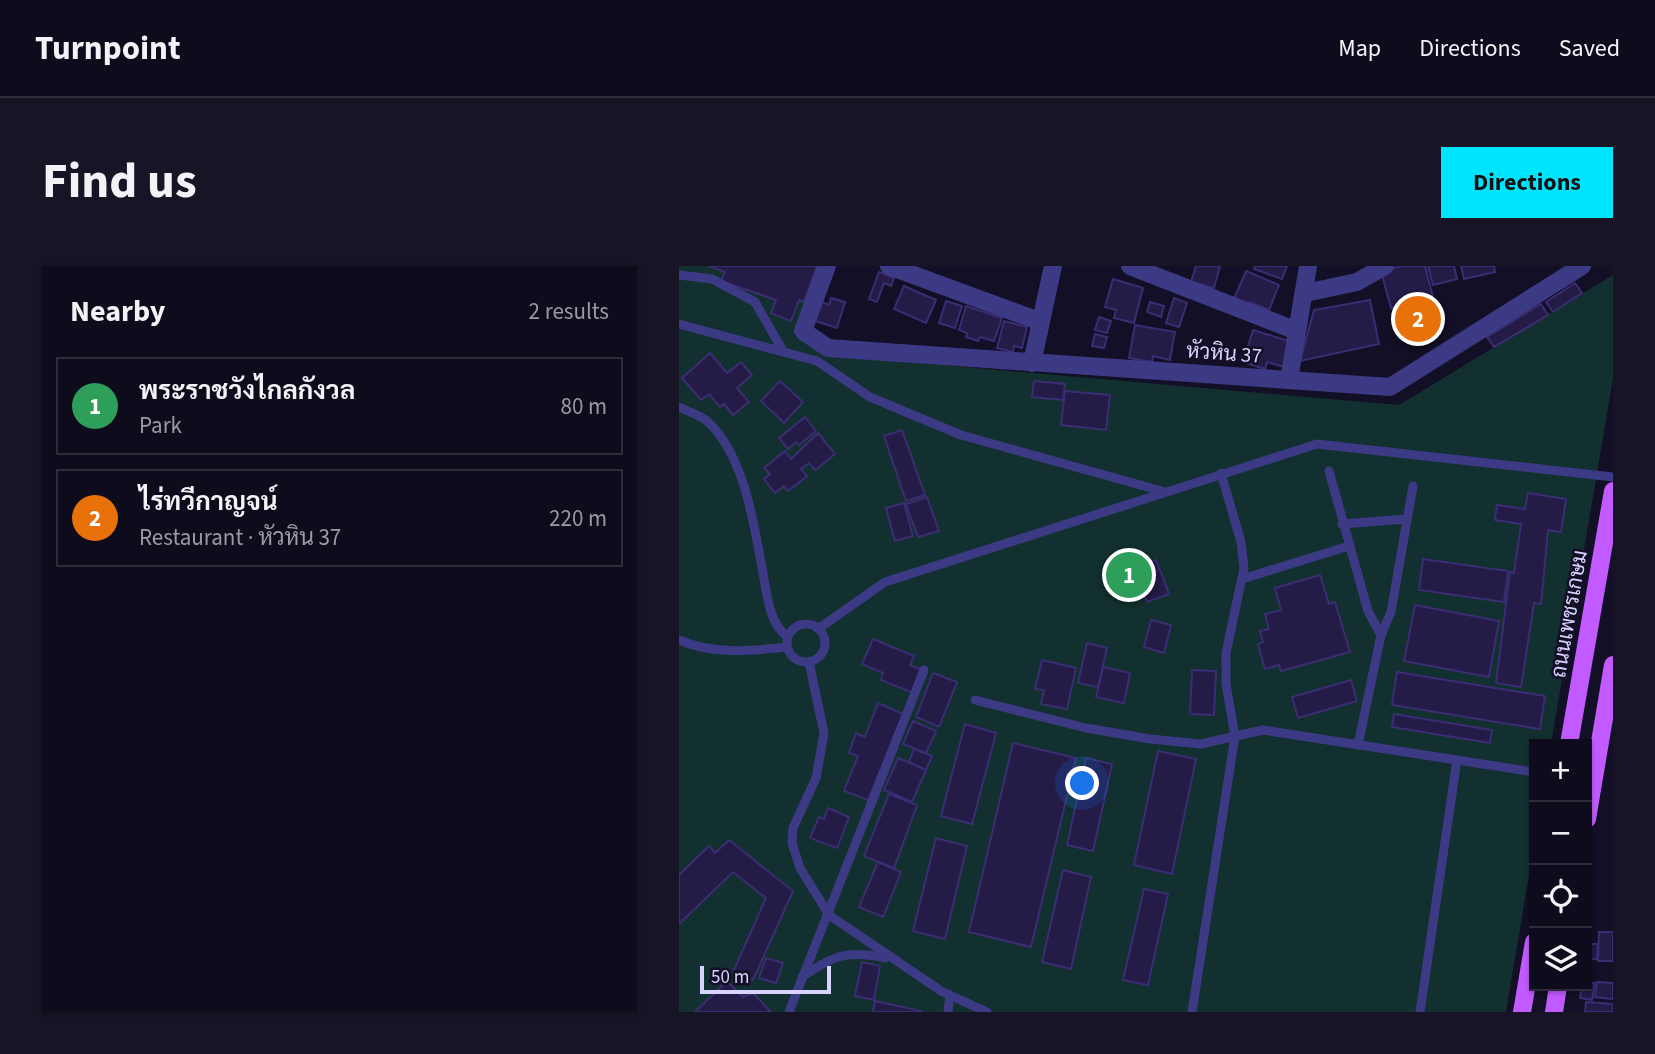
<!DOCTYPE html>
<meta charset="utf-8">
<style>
:root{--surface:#0e0b1c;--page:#171425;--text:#f1f3f6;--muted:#9b9ba3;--line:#2e2b3b;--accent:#00e5ff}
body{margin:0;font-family:"Source Sans 3",Sarabun,sans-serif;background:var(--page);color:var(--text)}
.controls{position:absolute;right:21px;bottom:21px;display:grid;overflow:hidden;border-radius:0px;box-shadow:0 2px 5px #0004}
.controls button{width:63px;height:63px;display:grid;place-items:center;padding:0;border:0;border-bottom:2px solid var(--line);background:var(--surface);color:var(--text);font:35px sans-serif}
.scale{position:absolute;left:21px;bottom:18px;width:131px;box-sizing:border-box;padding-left:7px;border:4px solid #d9d4ff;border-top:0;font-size:19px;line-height:24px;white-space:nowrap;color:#d9d4ff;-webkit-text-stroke:5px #130f26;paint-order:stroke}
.you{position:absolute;left:404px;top:518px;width:24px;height:24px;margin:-18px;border:5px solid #fff;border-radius:50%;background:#1a73e8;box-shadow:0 0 0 10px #1a73e833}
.badge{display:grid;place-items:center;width:46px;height:46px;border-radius:50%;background:var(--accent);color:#fff;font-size:23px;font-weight:700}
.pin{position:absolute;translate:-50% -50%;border:4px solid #fff;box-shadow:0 2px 7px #0006}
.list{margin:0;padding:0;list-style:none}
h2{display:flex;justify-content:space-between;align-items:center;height:91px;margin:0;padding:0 28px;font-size:30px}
h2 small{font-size:23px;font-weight:400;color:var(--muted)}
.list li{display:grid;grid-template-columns:46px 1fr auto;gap:21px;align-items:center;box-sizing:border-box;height:98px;margin:0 14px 14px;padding:0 14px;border:2px solid var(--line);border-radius:0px}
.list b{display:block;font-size:26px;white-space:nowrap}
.list p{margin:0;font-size:23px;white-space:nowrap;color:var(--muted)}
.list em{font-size:23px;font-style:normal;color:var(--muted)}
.icon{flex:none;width:38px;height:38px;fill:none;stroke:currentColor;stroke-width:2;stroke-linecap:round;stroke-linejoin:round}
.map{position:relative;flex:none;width:934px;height:746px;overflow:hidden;border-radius:0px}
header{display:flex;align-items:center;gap:42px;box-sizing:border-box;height:98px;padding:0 35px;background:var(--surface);border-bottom:2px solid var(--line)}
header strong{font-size:33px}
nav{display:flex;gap:38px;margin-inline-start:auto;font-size:24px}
.intro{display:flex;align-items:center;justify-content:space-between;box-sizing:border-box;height:168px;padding:0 42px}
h1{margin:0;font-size:49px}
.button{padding:18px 32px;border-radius:0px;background:var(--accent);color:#111;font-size:24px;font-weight:700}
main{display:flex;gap:42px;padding:0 42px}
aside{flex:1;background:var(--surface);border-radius:0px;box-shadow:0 2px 5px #0004}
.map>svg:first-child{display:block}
.green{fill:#12302f}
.building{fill:#241b47;stroke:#3b2d73;stroke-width:2}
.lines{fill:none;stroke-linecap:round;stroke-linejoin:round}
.lane{stroke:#3d3a85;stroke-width:9}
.street{stroke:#3d3a85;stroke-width:18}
.primary{stroke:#c25bff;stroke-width:18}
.labels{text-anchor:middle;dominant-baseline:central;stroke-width:5;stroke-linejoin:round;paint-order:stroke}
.street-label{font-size:21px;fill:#d9d4ff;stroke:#130f26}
</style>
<header>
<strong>Turnpoint</strong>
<nav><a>Map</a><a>Directions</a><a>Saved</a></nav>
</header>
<div class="intro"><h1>Find us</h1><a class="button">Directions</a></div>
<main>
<aside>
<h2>Nearby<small>2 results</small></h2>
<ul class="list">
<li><span class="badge" style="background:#2e9e5b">1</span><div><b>พระราชวังไกลกังวล</b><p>Park</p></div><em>80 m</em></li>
<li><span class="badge" style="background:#e8710a">2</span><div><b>ไร่ทวีกาญจน์</b><p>Restaurant · หัวหิน 37</p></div><em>220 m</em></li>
</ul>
</aside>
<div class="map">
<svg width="934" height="746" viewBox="0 0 934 746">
<rect width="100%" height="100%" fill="#130f26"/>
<!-- green -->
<path class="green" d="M0,0H141L115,70L149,89L720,139L934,9V113L872,478H855V579L827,746H0Z"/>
<!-- building -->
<g class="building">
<path d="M30,0H138L125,36L120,34L112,55L92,47L97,34L42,15L46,6Z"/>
<path d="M517,0H541L535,22L512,16Z"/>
<path d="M576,0H608L603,13L575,3Z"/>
<path d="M723,0H746L754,31L712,42L702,5Z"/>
<path d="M749,0H775L778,13L754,19Z"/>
<path d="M782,0H815L816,6L785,13Z"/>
<path d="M567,5L600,19L590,44L571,36L568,43L553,37Z"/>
<path d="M200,6L215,12L212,20L205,17L198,36L190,33Z"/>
<path d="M434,13L464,22L455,57L435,52L437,44L426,41Z"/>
<path d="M896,17L903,27L874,46L867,36Z"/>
<path d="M225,20L257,34L247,57L215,43Z"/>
<path d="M152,32L166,36L158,62L133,54L139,35L150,39Z"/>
<path d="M495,32L508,37L500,61L487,57Z"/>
<path d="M691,34L700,78L621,95L635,44Z"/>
<path d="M267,35L283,40L276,62L260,57Z"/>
<path d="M471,36L485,40L482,51L468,46Z"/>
<path d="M862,38L869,49L815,81L808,71Z"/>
<path d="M287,40L323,52L315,75L301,71L299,75L287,71L288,67L280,64Z"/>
<path d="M420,51L432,55L428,67L416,64Z"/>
<path d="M325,55L348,61L343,82L335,80L334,86L318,82Z"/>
<path d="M456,59L496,66L491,94L474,90L473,96L450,92Z"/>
<path d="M574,64L613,76L605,101L588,96L586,103L564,96Z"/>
<path d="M416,68L428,71L425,82L413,80Z"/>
<path d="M31,87L48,107L62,96L73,109L58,122L70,136L54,149L45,138L41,141L30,128L22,134L3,112Z"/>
<path d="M101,115L124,136L105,157L82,135Z"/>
<path d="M355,115L386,118L384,134L353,131Z"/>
<path d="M386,125L431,129L427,164L382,159Z"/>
<path d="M126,151L137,165L120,179L117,176L109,183L100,172Z"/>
<path d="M223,164L246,229L227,235L205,170Z"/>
<path d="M139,167L156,188L136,204L130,197L122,203L128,210L109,225L105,220L96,227L85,213L91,208L85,202L106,185L112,193Z"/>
<path d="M849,227L887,233L882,266L869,264L862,338L855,337L842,421L817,417L831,306L835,307L842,258L816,254L818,239L846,243Z"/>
<path d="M248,231L260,265L239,271L227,238Z"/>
<path d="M225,237L234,270L216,275L207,242Z"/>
<path d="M744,293L829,305L825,336L740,324Z"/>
<path d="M477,294L490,328L468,336L455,302Z"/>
<path d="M641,309L650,338L656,336L671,386L602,405L600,399L586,403L579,378L584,376L581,365L590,363L586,348L602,344L596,322Z"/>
<path d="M736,339L820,355L810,411L725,395Z"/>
<path d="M472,354L492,359L485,387L465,381Z"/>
<path d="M194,373L235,390L231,399L243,404L234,427L202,414L204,407L183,398Z"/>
<path d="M408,377L428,382L419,421L399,417Z"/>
<path d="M363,394L397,402L388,443L362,438L365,424L356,423Z"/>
<path d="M424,401L451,407L445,437L417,431Z"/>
<path d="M513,404L537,405L535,449L511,448Z"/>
<path d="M718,406L866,430L861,463L713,439Z"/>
<path d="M254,407L278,416L260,461L237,451Z"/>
<path d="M672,414L678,435L619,452L613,431Z"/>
<path d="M199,437L224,448L189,534L165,525L179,490L170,487L177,467L186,471Z"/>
<path d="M715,448L813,464L811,477L713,461Z"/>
<path d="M234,455L257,465L247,487L224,478Z"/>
<path d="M286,458L317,467L293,558L262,550Z"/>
<path d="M334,477L397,492L352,681L290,666Z"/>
<path d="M235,483L253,490L247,504L230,496Z"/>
<path d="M479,485L517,493L493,608L455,599Z"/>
<path d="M219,492L247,504L233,536L205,524Z"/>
<path d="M407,492L433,498L414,585L388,579Z"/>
<path d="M210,528L238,539L215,602L185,590Z"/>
<path d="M149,542L170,551L158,582L131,572L140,551L145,553Z"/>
<path d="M257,572L288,580L266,673L234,665Z"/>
<path d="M50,574L114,625L74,714L54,706L87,632L54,606L0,658V609L30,580L36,587Z"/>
<path d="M199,596L222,606L204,651L180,641Z"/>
<path d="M384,604L412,611L392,703L363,696Z"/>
<path d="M465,623L489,628L469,719L444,714Z"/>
<path d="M920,666H934V695H919Z"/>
<path d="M909,678H919L918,693H908Z"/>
<path d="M87,692L104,697L97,717L80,712Z"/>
<path d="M183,696L201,700L195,734L176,730Z"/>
<path d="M48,715L64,731L74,727L92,746H16Z"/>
<path d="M908,716L916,717L913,734L901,732L903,720H908Z"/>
<path d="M918,716L934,717V733L916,731Z"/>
<path d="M196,735L242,745L241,746H194Z"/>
<path d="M907,736L934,738V746H906Z"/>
</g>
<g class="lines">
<!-- lane -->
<g class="lane">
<path d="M0,9L33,13L76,36L104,85"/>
<path d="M0,58L138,95L191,131L282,169L483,225"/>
<path d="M0,141C9,146 22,149 29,156C67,191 76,265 85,313C89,335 91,356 108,371"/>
<path d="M650,205L689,345L702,369"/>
<path d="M663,258L728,253"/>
<path d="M563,313L670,280"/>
<circle cx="127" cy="377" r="19"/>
<path d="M139,363L206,316L638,178L934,211"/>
<path d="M0,374C35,389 70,385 108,381"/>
<path d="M130,396L145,467L137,512L114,562L113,577L121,602L150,649L262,725L308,746"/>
<path d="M296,434L407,462L471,473L522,478L584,464L855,506"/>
<path d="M679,479L702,369L712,346L734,220"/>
<path d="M123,711C155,689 167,684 206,692"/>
<path d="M110,746L245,404"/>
<path d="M269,746L271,729"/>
<path d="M513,746L556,470L547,418V387L565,302L562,276L542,207"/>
<path d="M741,746L778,494"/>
</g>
<!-- street -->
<g class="street">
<path d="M148,0L124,65L149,82L711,121L903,0"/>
<path d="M210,0L360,55"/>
<path d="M451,0L618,65"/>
<path d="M626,27L678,16L706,0"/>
<path d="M353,97L374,0"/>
<path d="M610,114L629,0"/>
</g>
<!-- primary -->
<g class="primary">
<path d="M890,478L934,225"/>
<path d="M908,553L934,399"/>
<path d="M843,746L855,676"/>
<path d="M875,746L879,720"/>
</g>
</g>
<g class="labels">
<!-- street labels -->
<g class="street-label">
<text transform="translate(545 87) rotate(4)">หัวหิน 37</text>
<text transform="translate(890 348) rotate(-80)">ถนนเพชรเกษม</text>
</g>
</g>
</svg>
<div class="controls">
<button>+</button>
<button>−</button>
<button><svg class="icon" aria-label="locate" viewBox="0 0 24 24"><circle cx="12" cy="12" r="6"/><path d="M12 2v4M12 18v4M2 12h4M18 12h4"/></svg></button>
<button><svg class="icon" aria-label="layers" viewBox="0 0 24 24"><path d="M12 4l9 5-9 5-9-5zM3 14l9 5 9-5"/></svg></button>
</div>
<div class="scale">50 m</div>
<div class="you"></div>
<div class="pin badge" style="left:450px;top:309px;background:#2e9e5b">1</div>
<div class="pin badge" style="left:739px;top:53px;background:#e8710a">2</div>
</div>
</main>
